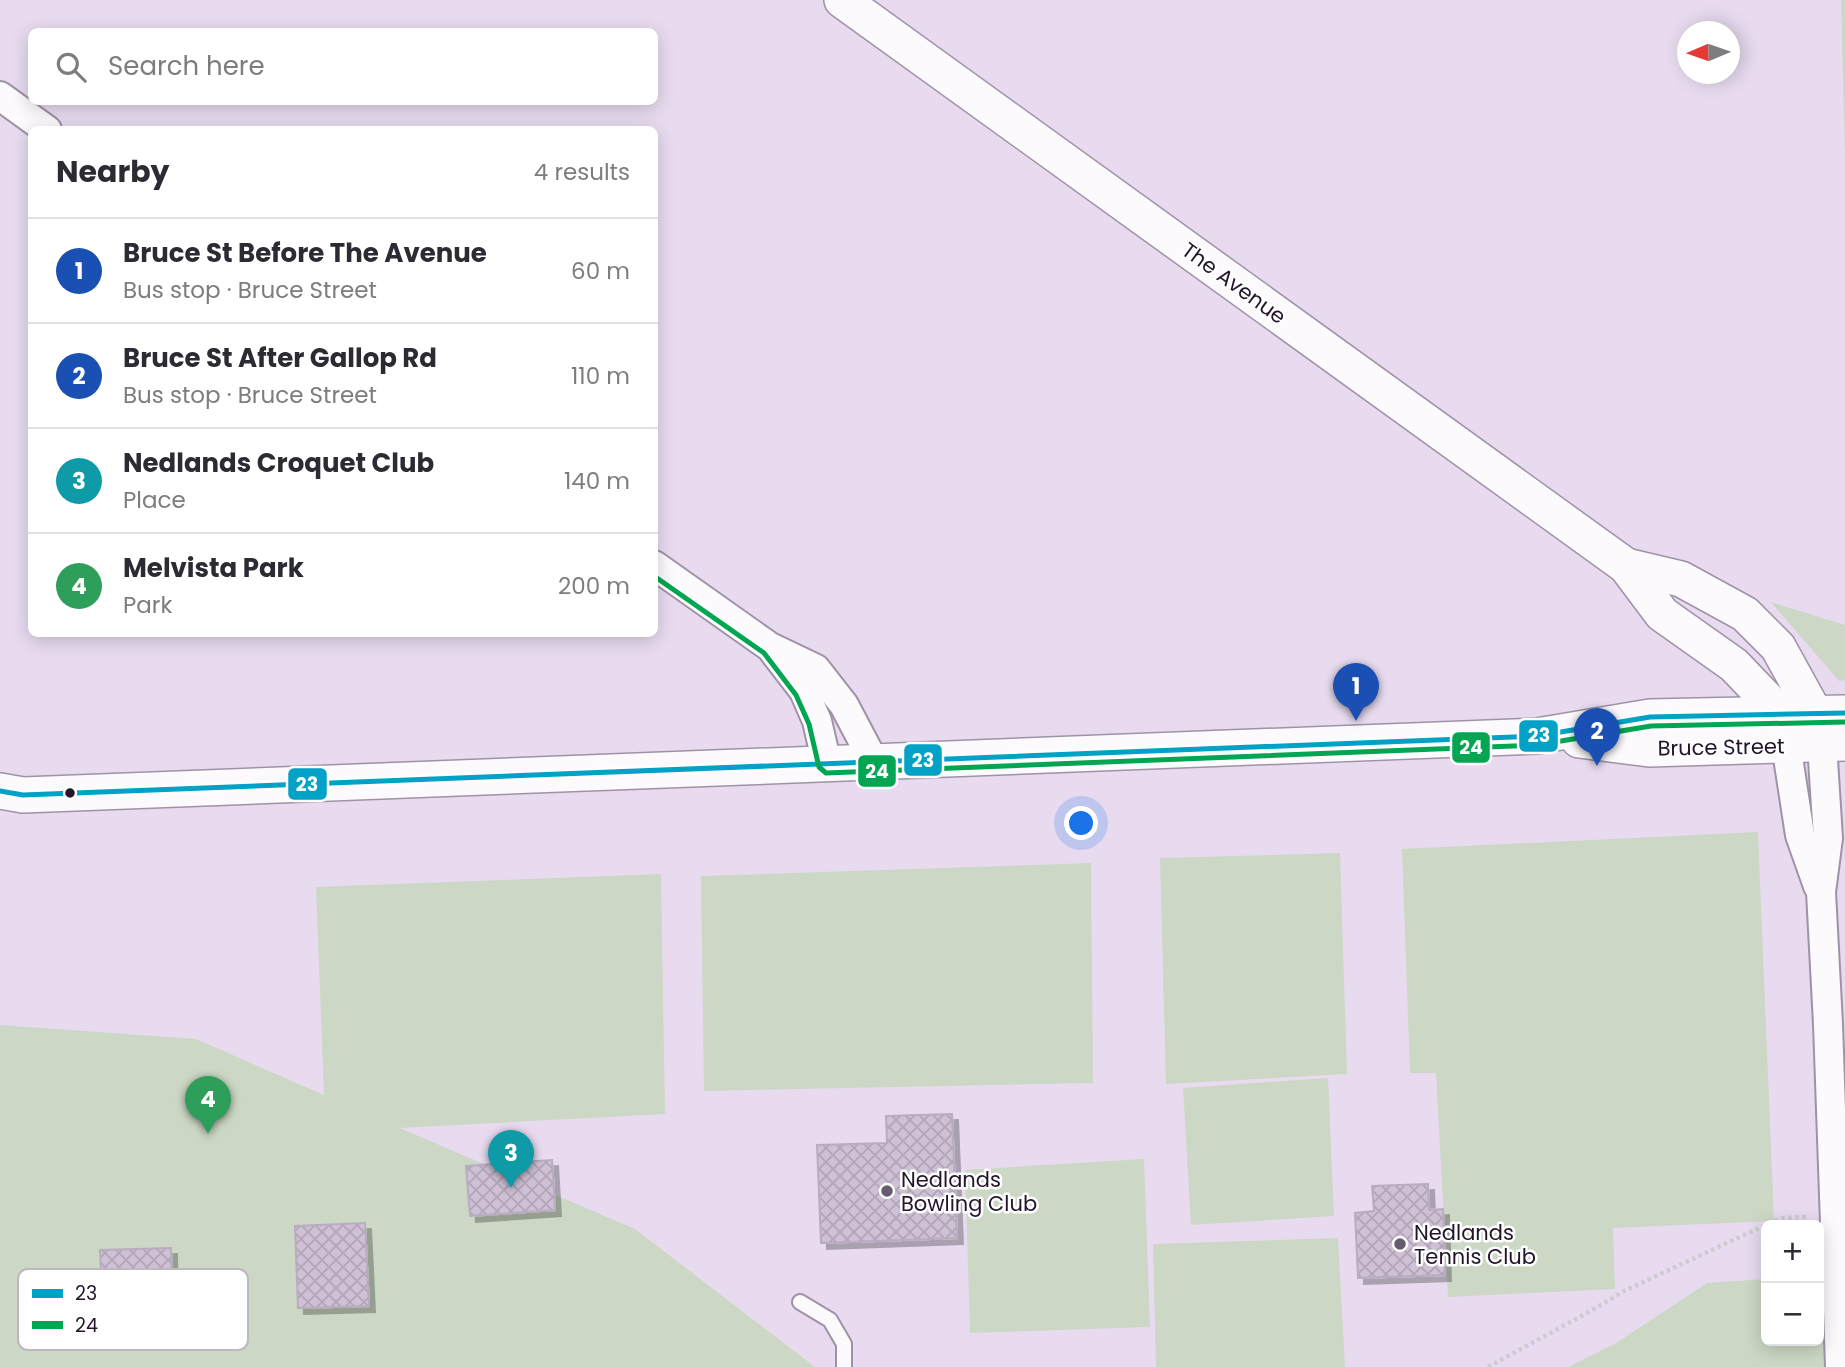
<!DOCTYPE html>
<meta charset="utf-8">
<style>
:root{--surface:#fff;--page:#f2f2f3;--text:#2b2b33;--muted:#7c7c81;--line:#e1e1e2;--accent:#b45309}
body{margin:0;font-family:Poppins,sans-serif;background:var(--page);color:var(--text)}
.controls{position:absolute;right:21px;bottom:21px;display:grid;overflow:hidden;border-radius:10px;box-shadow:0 4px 18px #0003}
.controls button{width:63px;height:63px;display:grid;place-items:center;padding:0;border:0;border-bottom:2px solid var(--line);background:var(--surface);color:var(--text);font:35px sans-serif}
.compass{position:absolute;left:1677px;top:21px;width:63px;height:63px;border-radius:50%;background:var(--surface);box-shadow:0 4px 18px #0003;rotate:268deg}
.you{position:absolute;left:1082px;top:824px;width:24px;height:24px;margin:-18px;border:5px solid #fff;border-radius:50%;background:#1a73e8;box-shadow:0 0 0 10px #1a73e833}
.badge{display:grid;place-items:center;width:46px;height:46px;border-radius:50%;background:var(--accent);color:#fff;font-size:23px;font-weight:700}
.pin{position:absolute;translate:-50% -58px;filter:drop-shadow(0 2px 4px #0008)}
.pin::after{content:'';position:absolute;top:37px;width:24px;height:21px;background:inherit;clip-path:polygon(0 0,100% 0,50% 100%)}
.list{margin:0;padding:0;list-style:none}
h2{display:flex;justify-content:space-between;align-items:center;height:91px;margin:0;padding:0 28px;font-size:30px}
h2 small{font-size:23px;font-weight:400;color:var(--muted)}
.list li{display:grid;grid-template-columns:46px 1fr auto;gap:21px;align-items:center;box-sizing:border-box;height:105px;padding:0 28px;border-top:2px solid var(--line)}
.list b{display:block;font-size:26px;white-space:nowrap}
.list p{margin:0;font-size:23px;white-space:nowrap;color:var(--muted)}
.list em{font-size:23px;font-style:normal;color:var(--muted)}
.icon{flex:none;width:38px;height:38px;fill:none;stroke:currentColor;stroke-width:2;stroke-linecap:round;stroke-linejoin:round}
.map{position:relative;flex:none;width:1845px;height:1367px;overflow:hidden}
.search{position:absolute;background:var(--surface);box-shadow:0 4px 18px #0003;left:28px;top:28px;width:630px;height:77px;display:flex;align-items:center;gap:18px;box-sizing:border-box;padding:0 24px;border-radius:10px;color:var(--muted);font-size:26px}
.panel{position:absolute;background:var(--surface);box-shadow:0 4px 18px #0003;left:28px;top:126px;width:630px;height:511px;border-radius:10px}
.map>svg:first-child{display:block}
.green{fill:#ccd8c5}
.building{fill:url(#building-cross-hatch);stroke:#b9acc1;stroke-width:2;filter:url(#shadow)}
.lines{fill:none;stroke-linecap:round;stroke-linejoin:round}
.service-casing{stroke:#9f92a6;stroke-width:18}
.minor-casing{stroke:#9f92a6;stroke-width:32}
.tertiary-casing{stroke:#9f92a6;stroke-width:38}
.path{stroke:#cecbd1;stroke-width:4.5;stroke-dasharray:3.5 3.5;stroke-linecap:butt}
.service{stroke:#fcfafd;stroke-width:14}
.minor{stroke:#fcfafd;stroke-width:28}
.tertiary{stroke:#fcfafd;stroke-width:35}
.bus-1-casing{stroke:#fefefe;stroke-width:10}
.bus-2-casing{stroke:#fefefe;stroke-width:10}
.bus-1{stroke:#02a2c6;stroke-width:5}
.bus-2{stroke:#00a651;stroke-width:5}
.bus-dot{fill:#23142a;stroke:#fefefe;stroke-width:2.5}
.poi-dot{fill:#685a6f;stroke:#fefefe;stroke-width:2.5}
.labels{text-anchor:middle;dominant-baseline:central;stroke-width:5;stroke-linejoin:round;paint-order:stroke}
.street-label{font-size:21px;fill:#23142a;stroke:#fefefe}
.poi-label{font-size:21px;fill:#23142a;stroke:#fefefe;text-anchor:start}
.key{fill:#fefefe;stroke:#bcb8be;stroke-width:2}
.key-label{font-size:19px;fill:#23142a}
.line-badge{stroke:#fefefe;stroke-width:2.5}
.badge-label{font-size:19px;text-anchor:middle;font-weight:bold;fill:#fff}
</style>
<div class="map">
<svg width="1845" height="1367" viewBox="0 0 1845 1367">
<defs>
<pattern id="building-cross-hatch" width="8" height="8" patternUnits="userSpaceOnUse" patternTransform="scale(1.75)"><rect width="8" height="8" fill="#cec1d5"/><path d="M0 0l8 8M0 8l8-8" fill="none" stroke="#b1a5b7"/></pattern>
<filter id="shadow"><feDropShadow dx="6" dy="6" stdDeviation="0" flood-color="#0004"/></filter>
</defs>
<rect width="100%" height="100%" fill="#e8dbf0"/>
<!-- green -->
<g class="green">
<path d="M1841,0H1845V152Z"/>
<path d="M1771,602L1845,625V680L1839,681Z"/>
<path d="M1758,832L1774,1221L1613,1228L1615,1289L1448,1297L1436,1073H1410L1402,849Z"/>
<path d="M1340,853L1347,1074L1166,1084L1160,858Z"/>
<path d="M1091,863L1093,1083L704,1091L701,876Z"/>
<path d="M661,874L665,1114L400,1128L635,1229L815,1367H0V1025L196,1039L324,1095L316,887Z"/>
<path d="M1328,1078L1334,1216L1191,1225L1183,1088Z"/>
<path d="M1144,1159L1150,1327L970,1333L965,1170Z"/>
<path d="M1338,1238L1345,1367H1156L1153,1244Z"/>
<path d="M1831,1274L1834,1367H1568L1616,1343L1707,1283L1766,1279V1341H1819V1275Z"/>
</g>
<!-- building -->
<g class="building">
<path d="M952,1114L957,1238L821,1243L817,1145L887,1143L886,1116Z"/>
<path d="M552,1160L555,1210L470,1216L466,1166Z"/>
<path d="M1428,1184L1429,1210L1443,1209L1445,1275L1358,1278L1355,1213L1374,1211L1372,1186Z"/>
<path d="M365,1223L369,1306L298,1308L295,1226Z"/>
<path d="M171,1248L172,1293L102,1296L100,1250Z"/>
</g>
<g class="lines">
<!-- service casing -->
<g class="service-casing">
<path id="service" d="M800,1302L830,1320L844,1344V1367"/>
</g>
<!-- minor casing -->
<g class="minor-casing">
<g id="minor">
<path d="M0,96L47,130"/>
<path d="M654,565L770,647L816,669L844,705L874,762"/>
<path d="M774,652L804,691L817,721L827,764"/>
<path d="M1818,724L1822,744L1828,838L1821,892L1828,1024L1840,1367"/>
<path d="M1783,725L1800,835L1818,886"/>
</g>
</g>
<!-- tertiary casing -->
<g class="tertiary-casing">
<g id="tertiary">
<path d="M842,0L1626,566L1662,614L1734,665L1781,714"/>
<path d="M1626,566L1681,579L1745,614L1778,647L1815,714"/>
<path d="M1579,740L1649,749L1845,743"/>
<path d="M0,791L23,795L1537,736L1650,717L1845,713"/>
</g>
</g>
<!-- path -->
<path class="path" d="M1488,1367L1596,1308L1622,1292L1759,1228L1783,1218L1808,1217"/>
<!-- service -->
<use href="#service" class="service"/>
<!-- minor -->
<use href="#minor" class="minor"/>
<!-- tertiary -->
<use href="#tertiary" class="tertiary"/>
<!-- bus-1 casing -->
<g class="bus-1-casing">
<path id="bus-1" d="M0,791L23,795L1537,736L1650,717L1845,713"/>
</g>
<!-- bus-2 casing -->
<g class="bus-2-casing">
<path id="bus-2" d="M654,576L764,653L796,695L809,724L819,767L826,773L1537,745L1651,726L1845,722"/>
</g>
<!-- bus-1 -->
<use href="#bus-1" class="bus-1"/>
<!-- bus-2 -->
<use href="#bus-2" class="bus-2"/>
</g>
<!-- markers -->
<circle class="bus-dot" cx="70" cy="793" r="6"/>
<g class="poi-dot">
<circle cx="887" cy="1191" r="7"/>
<circle cx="1400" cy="1244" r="7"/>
</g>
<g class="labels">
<!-- street labels -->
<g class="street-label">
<text transform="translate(1234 283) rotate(36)">The Avenue</text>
<text transform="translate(1721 747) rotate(-1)">Bruce Street</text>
</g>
<!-- poi labels -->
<g class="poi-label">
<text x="901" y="1179">Nedlands<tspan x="901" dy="24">Bowling Club</tspan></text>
<text x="1414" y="1232">Nedlands<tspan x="1414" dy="24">Tennis Club</tspan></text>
</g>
</g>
<!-- legend -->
<rect x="18" y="1269" width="230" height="81" rx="10" class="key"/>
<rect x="32" y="1289" width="31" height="9" fill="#02a2c6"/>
<rect x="32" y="1321" width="31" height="8" fill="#00a651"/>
<g class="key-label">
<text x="75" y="1300">23</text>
<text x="75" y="1332">24</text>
</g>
<g class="line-badge">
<rect x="1518" y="719" width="41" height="34" rx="7" fill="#02a2c6"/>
<rect x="1451" y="731" width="40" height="33" rx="7" fill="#00a651"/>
<rect x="903" y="743" width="40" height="34" rx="7" fill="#02a2c6"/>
<rect x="857" y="754" width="40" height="34" rx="7" fill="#00a651"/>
<rect x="287" y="767" width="41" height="34" rx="7" fill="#02a2c6"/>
</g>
<g class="badge-label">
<text x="1539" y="742">23</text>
<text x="1471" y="754">24</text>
<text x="923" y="767">23</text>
<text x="877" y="778">24</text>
<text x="307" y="791">23</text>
</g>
</svg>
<div class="controls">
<button>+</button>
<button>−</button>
</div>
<svg class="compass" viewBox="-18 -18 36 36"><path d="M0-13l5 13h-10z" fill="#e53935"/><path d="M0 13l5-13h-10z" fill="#7c7c81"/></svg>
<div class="you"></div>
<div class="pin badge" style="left:1356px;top:721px;background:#1a4fb4">1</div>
<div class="pin badge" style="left:1597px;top:766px;background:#1a4fb4">2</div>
<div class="pin badge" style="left:511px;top:1188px;background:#0f9aa8">3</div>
<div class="pin badge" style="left:208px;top:1134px;background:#2e9e5b">4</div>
<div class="search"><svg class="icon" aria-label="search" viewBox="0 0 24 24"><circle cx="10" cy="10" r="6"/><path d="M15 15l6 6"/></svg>Search here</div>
<section class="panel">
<h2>Nearby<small>4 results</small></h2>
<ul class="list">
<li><span class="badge" style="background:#1a4fb4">1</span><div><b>Bruce St Before The Avenue</b><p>Bus stop · Bruce Street</p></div><em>60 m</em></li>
<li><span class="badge" style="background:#1a4fb4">2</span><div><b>Bruce St After Gallop Rd</b><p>Bus stop · Bruce Street</p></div><em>110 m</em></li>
<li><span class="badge" style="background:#0f9aa8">3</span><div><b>Nedlands Croquet Club</b><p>Place</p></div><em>140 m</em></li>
<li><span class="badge" style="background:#2e9e5b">4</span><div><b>Melvista Park</b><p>Park</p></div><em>200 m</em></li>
</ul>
</section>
</div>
